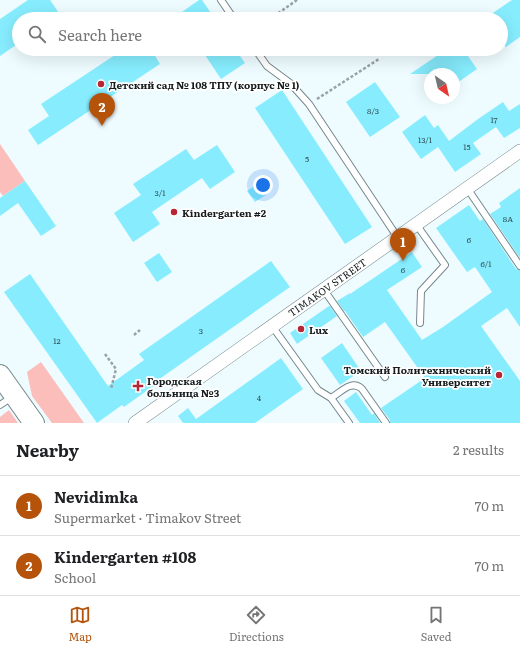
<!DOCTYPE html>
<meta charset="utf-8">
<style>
:root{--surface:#fff;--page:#f2f2f2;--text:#202124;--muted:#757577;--line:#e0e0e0;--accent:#b45309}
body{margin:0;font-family:Literata,serif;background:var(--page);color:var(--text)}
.compass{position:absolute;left:424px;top:68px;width:36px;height:36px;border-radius:50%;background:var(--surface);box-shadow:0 4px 16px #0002;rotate:146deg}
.you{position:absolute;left:263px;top:185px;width:14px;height:14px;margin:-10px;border:3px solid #fff;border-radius:50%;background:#1a73e8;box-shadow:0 0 0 6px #1a73e833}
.badge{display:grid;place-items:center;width:26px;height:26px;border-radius:50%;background:var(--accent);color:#fff;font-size:13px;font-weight:700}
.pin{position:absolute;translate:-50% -33px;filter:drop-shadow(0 1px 2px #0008)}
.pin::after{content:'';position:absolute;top:21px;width:14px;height:12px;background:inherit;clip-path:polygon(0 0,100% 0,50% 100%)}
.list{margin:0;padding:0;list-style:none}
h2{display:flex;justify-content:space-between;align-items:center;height:52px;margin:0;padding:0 16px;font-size:17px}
h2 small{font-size:13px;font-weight:400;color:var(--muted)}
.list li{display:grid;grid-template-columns:26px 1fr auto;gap:12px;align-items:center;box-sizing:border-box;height:60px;padding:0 16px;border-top:1px solid var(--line)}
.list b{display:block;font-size:15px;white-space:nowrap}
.list p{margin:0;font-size:13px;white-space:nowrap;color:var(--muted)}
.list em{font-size:13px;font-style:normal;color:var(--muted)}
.icon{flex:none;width:22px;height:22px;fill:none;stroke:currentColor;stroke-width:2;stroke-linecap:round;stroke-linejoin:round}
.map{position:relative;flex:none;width:520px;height:423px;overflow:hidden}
.search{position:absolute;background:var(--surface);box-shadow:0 4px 16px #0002;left:12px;right:12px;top:12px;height:44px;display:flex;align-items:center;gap:10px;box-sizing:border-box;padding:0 14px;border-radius:22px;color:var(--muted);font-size:15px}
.sheet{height:172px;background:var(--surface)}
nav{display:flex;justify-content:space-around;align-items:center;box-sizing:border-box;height:56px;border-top:1px solid var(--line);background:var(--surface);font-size:11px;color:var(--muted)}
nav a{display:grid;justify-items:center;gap:2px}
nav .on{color:var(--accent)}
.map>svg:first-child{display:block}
.green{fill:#fbbebb}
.building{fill:#87edfe}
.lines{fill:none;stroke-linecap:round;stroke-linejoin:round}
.lane-casing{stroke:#74888c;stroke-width:8}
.street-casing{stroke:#74888c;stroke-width:14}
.primary-casing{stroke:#74888c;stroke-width:22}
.path{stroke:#98a3a5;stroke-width:2.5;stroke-dasharray:3 2;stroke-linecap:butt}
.lane{stroke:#fff;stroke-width:6}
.street{stroke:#fff;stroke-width:13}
.primary{stroke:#fff;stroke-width:20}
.poi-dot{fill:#b72635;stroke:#fff;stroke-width:1.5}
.labels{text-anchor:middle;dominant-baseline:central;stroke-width:3.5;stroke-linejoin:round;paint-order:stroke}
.number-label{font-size:8px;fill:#315055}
.poi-label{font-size:10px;font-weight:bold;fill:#141c1d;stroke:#fff;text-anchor:start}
.street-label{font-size:10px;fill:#141c1d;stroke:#fff}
</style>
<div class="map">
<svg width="520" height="423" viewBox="0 0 520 423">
<rect width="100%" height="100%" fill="#effcff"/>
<!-- green -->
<g class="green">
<path d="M0,144L25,181L3,196L0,192Z"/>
<path d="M41,362L84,423H52L32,396L27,372Z"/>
<path d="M9,410L18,423H0V417Z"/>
</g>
<!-- building -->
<g class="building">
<path d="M28,0H50L63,19H19V43L0,56V19Z"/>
<path d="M199,0H202L215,19H172Z"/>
<path d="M512,0H520V37L506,47L501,40V19H484Z"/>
<path d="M124,49H151L160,64L38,145L28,130L49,116L41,104Z"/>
<path d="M201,49H235L245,63L221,79Z"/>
<path d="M447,49H463L477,69L454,85V74H410Z"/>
<path d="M375,82L400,117L370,137L346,102Z"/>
<path d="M282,90L372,227L345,244L255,108Z"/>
<path d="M503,102L509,111L520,104V128L504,138L496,127L473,143L481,154L455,172L438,147L421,159L402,132L425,115L434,128L438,125L449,141L478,119Z"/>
<path d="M217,145L235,172L210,189L202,178L152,212L160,224L133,242L114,213L141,195L133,184L186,149L194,160Z"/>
<path d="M25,181L56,226L41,236L18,203L0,216V198Z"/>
<path d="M259,183L267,194L255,202L247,191Z"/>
<path d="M520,188V258L490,214L501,207L499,203Z"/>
<path d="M469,205L480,221L483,219L516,269L520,270V327L507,308L481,326L520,381V423H390V420L381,408L425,378L385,322L363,337L345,311H344L337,301L350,293V294L412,252L422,267L387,290L422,340L443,327L492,292L475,267L467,272L436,228Z"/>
<path d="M159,253L172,272L157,282L144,263Z"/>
<path d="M271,261L290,287L158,380L159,382L124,407L122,405L97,423L4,292L30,274L108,386L144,360L139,354Z"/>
<path d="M329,306H330L337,316L297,344L290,333Z"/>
<path d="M342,343L361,371L340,385L321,358Z"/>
<path d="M281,358L303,389L255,423H183L178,416L188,408L196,419Z"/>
<path d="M356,392L372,415L374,413L380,423H360L344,401Z"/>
</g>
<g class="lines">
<!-- lane casing -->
<g class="lane-casing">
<g id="lane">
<path d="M221,0L234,19"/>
<path d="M255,49L267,66L290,83L309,104L398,238"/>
<path d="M467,188L520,266"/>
<path d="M416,224L445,265L421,291L420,323"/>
<path d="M324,290L385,377"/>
<path d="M272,326L318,390L331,398L349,423"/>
<path d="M331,398C341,392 352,379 362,389L386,423"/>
<path d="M0,405L12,397"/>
</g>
</g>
<!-- street casing -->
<g class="street-casing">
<path id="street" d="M135,423L520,151"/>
</g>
<!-- primary casing -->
<g class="primary-casing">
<path id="primary" d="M0,375L34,423"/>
</g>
<!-- path -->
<g class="path">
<path d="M270,19L297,0"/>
<path d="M317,99L379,59"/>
<path d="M134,335L140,330"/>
<path d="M105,354L116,369L111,389"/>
</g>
<!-- lane -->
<use href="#lane" class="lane"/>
<!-- street -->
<use href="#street" class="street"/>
<!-- primary -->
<use href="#primary" class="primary"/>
</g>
<!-- markers -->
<g class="poi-dot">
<circle cx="101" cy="84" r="4"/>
<circle cx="174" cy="212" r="4"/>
<circle cx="301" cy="329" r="4"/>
<circle cx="499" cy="375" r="4"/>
<path d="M136 380h4v4h4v4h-4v4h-4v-4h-4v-4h4z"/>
</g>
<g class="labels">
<!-- number labels -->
<g class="number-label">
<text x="373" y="110">8/3</text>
<text x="494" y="119">17</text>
<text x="425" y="139">13/1</text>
<text x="467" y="146">15</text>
<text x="307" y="158">5</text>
<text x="160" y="192">3/1</text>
<text x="508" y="218">8А</text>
<text x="469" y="239">6</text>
<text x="486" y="263">6/1</text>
<text x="403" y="269">6</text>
<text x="201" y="330">3</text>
<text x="57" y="340">12</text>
<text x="259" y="397">4</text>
</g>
<!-- poi labels -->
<g class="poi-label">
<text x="109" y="84">Детский сад № 108 ТПУ (корпус № 1)</text>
<text x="182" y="212">Kindergarten #2</text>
<text x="309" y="329">Lux</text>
<text x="491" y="369" text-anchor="end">Томский Политехнический<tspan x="491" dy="12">Университет</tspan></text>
<text x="147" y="380">Городская<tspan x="147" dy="12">больница №3</tspan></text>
</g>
<!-- street labels -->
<g class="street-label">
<text transform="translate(327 287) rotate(-35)">TIMAKOV STREET</text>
</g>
</g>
</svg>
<svg class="compass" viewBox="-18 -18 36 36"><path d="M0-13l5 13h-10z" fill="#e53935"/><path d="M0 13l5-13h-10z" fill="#757577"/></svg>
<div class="you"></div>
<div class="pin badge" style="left:403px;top:261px">1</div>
<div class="pin badge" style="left:102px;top:126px">2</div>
<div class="search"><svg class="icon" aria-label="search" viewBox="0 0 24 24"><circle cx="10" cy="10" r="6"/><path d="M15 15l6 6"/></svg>Search here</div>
</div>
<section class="sheet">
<h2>Nearby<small>2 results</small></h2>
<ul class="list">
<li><span class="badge">1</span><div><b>Nevidimka</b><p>Supermarket · Timakov Street</p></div><em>70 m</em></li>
<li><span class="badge">2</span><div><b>Kindergarten #108</b><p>School</p></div><em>70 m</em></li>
</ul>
</section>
<nav>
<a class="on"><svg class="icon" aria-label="map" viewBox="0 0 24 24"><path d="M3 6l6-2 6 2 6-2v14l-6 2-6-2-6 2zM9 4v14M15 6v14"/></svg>Map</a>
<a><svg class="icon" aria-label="directions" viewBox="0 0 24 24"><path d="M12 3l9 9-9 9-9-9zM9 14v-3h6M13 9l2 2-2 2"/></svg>Directions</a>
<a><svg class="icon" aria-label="saved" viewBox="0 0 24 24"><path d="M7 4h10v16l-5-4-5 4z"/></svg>Saved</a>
</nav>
